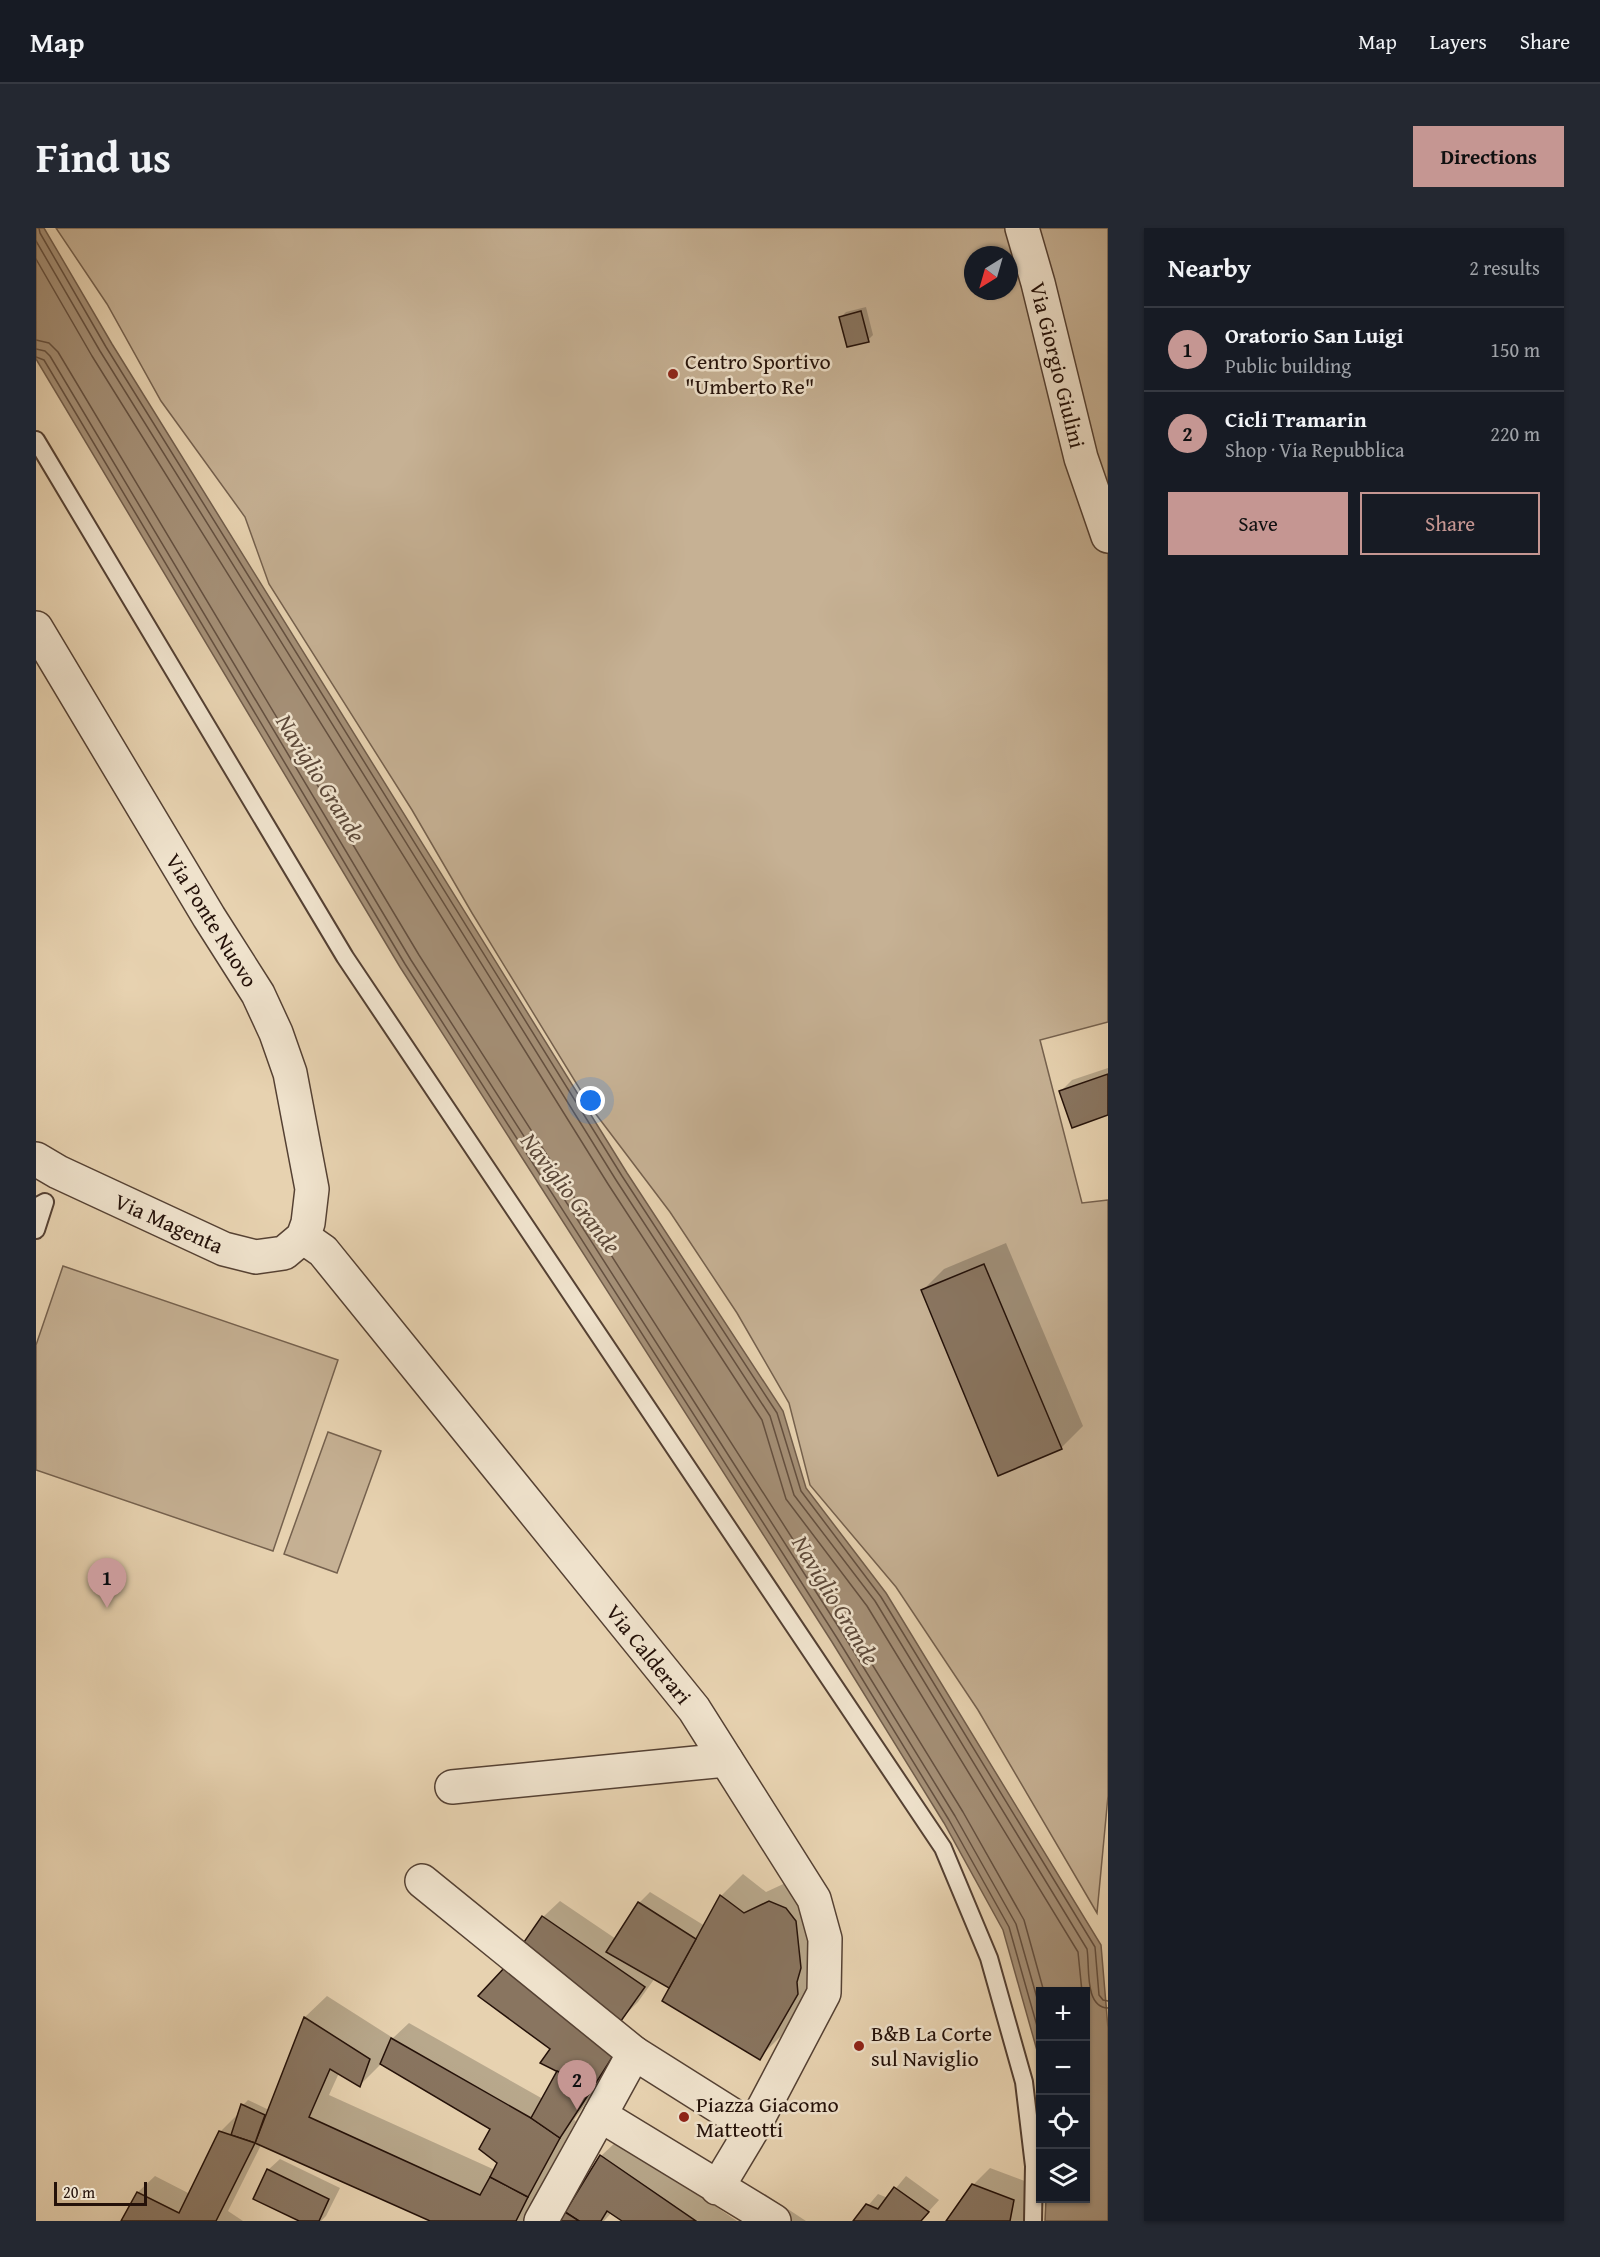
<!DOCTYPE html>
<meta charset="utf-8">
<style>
:root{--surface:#171b24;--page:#242831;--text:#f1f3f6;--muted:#9ea1a6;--line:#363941;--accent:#c59692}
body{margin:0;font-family:"Gentium Book Plus",serif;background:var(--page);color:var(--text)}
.controls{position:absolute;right:18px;bottom:18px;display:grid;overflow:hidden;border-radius:0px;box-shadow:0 2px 4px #0004}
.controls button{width:54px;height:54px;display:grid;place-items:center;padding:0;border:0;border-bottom:2px solid var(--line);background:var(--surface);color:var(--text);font:30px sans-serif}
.compass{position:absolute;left:928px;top:18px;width:54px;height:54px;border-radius:50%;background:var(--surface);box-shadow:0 2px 4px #0004;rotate:217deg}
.scale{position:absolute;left:18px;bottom:15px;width:93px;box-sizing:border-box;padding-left:6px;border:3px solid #241109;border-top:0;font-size:16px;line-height:21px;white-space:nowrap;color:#241109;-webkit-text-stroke:4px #efe2cc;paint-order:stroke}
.you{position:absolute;left:555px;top:873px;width:21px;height:21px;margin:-15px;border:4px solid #fff;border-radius:50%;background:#1a73e8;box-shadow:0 0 0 9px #1a73e833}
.badge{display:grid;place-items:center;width:39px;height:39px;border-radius:50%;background:var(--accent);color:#111;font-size:20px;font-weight:700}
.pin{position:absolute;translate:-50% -50px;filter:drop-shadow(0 2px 3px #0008)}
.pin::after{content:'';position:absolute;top:32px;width:21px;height:18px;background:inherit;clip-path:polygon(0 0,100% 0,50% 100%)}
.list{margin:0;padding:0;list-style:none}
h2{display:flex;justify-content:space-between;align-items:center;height:78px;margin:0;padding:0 24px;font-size:26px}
h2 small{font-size:20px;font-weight:400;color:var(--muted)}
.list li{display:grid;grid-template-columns:39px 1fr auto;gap:18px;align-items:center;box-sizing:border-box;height:84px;padding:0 24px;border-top:2px solid var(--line)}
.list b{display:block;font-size:22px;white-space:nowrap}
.list p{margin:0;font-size:20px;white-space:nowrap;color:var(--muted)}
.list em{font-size:20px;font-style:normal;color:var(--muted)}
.actions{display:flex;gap:12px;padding:18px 24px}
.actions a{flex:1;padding:14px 0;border:2px solid var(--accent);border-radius:0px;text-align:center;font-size:21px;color:var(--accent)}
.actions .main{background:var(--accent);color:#111}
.icon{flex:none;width:33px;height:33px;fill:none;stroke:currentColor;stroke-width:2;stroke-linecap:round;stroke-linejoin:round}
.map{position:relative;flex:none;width:1072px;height:1993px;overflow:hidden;border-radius:0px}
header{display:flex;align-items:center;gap:36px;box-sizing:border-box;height:84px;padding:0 30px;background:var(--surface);border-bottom:2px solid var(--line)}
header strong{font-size:28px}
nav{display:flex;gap:33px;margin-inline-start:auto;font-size:21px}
.intro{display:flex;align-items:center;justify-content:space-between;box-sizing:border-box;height:144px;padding:0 36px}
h1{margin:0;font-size:42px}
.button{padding:15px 27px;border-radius:0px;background:var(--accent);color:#111;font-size:21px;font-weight:700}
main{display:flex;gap:36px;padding:0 36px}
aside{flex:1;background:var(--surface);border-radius:0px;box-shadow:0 2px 4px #0004}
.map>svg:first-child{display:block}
.green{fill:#c6b194;stroke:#75614e;stroke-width:1.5;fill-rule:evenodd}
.water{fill:#a59077;stroke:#715d4b;stroke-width:1.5}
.shadow{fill:#0003;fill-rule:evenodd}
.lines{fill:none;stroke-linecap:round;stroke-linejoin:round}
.shore{stroke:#645040;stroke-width:1.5}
.building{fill:#897560;stroke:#241109;stroke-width:1.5}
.lane-casing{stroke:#554133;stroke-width:20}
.street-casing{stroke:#554133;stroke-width:36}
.lane{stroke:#efe2cc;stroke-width:16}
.street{stroke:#efe2cc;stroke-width:33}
.poi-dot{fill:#8f2418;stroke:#efe2cc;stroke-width:2}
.labels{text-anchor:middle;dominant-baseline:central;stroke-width:5;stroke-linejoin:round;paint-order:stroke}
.poi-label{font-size:22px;fill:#241109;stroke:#efe2cc;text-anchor:start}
.street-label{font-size:22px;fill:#241109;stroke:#efe2cc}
.water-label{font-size:24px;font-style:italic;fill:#5e4a3a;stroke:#efe2cc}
</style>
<header>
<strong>Map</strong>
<nav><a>Map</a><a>Layers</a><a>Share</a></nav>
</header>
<div class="intro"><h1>Find us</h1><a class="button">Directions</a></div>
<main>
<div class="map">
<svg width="1072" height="1993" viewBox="0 0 1072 1993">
<rect width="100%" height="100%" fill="#e7d2b0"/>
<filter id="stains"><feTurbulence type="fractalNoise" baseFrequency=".00333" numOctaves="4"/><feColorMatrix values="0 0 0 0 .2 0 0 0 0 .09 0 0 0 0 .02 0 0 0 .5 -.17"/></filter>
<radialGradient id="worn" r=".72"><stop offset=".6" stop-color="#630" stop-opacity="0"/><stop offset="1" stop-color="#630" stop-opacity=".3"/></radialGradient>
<!-- green -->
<g class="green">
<path d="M20,0H1072V794L1004,812L1046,975L1072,972V1568L1061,1685L942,1482L860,1359L774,1257L753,1175L701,1085L634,984L556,881L436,685L376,582L233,356L209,289L125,173L71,76ZM937,27H973V63H937Z"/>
<path d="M27,1038L302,1132L237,1323L0,1242V1117Z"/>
<path d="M292,1204L345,1223L301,1345L248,1326Z"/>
</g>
<!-- water -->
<path class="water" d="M0,0H8L76,116L591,945L747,1183L770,1260L850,1365L1065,1717L1072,1800V1993H1009L1010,1971L1050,1970V1764H1005L1004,1856L1002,1826L967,1702L908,1595L796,1414L364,739L0,131Z"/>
<!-- shadow -->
<g class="shadow">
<path d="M830,79L837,107L832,112L805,89L810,84Z"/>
<path d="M1072,840V886L1037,898L1025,863L1036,852Z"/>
<path d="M970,1015L1047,1198L1025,1220L886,1063L908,1041Z"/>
<path d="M707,1646L730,1664L756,1652L783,1743L745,1808L723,1830L637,1754L633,1758L619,1750L602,1774L585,1791L507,1689L524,1673L580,1711L603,1675L614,1664L669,1698L685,1668Z"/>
<path d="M291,1768L357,1810L373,1795L507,1871L595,1808L538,1892L540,1893L511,1946L513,1947L489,1993H397L225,1917L192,1983L207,1993H86L102,1964L119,1948L154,1966L184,1904L201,1887L203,1888L207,1877L212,1872L233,1882L269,1789ZM346,1835L456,1900L463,1934L459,1942L293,1867L303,1845L324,1857Z"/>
<path d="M582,1912L701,1993H589L576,1984L568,1993H524L565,1928Z"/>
<path d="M244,1931L304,1960L290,1988L285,1993H267L232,1942Z"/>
<path d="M954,1940L994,1955L987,1993H912L937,1957Z"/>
<path d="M870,1948L903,1972L884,1993H819L842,1966L852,1970Z"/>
<path d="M729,1966L770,1993H706Z"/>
</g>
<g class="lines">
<!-- shore -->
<g class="shore">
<path d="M3,0L4,5L70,119L586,948L741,1185L765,1263L845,1369L1059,1719L1063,1767L1067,1772L1072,1773"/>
<path d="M0,13L64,123L580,952L734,1188L758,1267L839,1373L1051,1721C1054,1739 1048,1779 1072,1780"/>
<path d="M0,31L56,128L572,956L726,1192L750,1271L831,1378L1042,1724L1046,1764"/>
<path d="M0,112L13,115L22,124L383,727L815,1402L927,1584L988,1692L1008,1764"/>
<path d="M0,121L9,123L14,128L375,732L807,1406L919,1588L980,1696L1005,1784"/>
<path d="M0,129L8,132L369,736L801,1410L913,1592L973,1699L1005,1812"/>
</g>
</g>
<!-- building -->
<g class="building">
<path d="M825,83L833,114L811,119L803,89Z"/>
<path d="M1072,846V887L1036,900L1023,863Z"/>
<path d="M948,1036L1026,1221L962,1248L885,1062Z"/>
<path d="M684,1667L708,1685L733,1673L750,1680L760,1693L765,1740L761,1754L762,1766L724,1832L626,1773Z"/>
<path d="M602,1674L660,1711L633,1760L570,1724Z"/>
<path d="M506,1688L609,1759L585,1793L488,1714Z"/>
<path d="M470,1738L579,1825L556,1861L504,1835L514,1821L442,1768Z"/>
<path d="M268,1789L334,1831L324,1859L294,1841L273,1889L444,1967L454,1949L492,1969L480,1993H394L219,1915Z"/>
<path d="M355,1810L495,1890L524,1910L492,1969L454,1949L461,1935L443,1921L454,1901L344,1836Z"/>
<path d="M521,1843L556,1861L524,1910L495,1890Z"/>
<path d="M205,1876L229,1887L219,1915L195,1907Z"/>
<path d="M183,1903L219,1915L180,1993H85L101,1964L143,1985Z"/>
<path d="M564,1927L660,1993H586L571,1983L565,1993H543L529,1984Z"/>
<path d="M231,1941L293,1971L283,1993H263L217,1971Z"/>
<path d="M936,1956L978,1972L974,1993H910Z"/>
<path d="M858,1959L893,1984L885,1993H817L830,1976L842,1981Z"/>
<path d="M529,1984L543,1993H522Z"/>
</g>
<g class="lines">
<!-- lane casing -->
<g class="lane-casing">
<g id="lane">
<path d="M0,212L309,729L907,1620L953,1730L988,1854L998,1938L997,1993"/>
<path d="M0,979L9,974L0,1002"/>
</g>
</g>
<!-- street casing -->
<g class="street-casing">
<g id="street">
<path d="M986,0L1002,55L1045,230L1072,308"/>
<path d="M0,400L173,689L222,766L240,805L254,845L276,961L272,995L267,1009L248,1025L220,1029L188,1021L22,944L0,931"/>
<path d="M267,1009L287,1023L658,1481L778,1671L789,1711L788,1765L717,1900"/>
<path d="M416,1559L690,1532"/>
<path d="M386,1653L598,1825"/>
<path d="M681,1960L717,1900L598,1825L564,1887L738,1993"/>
<path d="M505,1993L564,1887"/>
</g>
</g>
<!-- lane -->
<use href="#lane" class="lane"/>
<!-- street -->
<use href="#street" class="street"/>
</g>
<!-- markers -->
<g class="poi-dot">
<circle cx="637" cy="146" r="6"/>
<circle cx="823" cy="1818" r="6"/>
<circle cx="648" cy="1889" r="6"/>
</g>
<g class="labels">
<!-- poi labels -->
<g class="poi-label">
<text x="649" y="133">Centro Sportivo<tspan x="649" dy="25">"Umberto Re"</tspan></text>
<text x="835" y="1805">B&amp;B La Corte<tspan x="835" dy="25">sul Naviglio</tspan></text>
<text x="660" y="1876">Piazza Giacomo<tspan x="660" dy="25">Matteotti</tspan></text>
</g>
<!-- street labels -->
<g class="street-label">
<text transform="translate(1022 137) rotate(76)">Via Giorgio Giulini</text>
<text transform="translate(176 692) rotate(58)">Via Ponte Nuovo</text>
<text transform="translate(133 995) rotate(24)">Via Magenta</text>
<text transform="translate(613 1426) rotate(51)">Via Calderari</text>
</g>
<!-- water labels -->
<g class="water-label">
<text transform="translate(285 550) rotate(58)">Naviglio Grande</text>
<text transform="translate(535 965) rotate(52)">Naviglio Grande</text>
<text transform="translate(800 1372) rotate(59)">Naviglio Grande</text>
</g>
</g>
<rect width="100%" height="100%" filter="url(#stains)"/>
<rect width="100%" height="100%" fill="url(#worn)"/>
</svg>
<div class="controls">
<button>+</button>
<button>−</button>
<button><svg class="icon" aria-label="locate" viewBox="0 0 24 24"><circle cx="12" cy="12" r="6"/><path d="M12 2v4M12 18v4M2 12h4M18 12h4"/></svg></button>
<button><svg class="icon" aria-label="layers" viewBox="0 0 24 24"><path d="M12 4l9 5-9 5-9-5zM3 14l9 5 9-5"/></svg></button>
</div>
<svg class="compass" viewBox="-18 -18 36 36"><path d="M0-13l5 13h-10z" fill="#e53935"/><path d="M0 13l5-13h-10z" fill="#9ea1a6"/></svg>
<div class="scale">20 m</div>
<div class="you"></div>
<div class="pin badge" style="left:71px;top:1380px">1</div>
<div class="pin badge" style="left:541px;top:1882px">2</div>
</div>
<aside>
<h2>Nearby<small>2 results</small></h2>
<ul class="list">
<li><span class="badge">1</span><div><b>Oratorio San Luigi</b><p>Public building</p></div><em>150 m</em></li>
<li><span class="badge">2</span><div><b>Cicli Tramarin</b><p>Shop · Via Repubblica</p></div><em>220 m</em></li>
</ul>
<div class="actions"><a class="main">Save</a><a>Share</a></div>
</aside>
</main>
